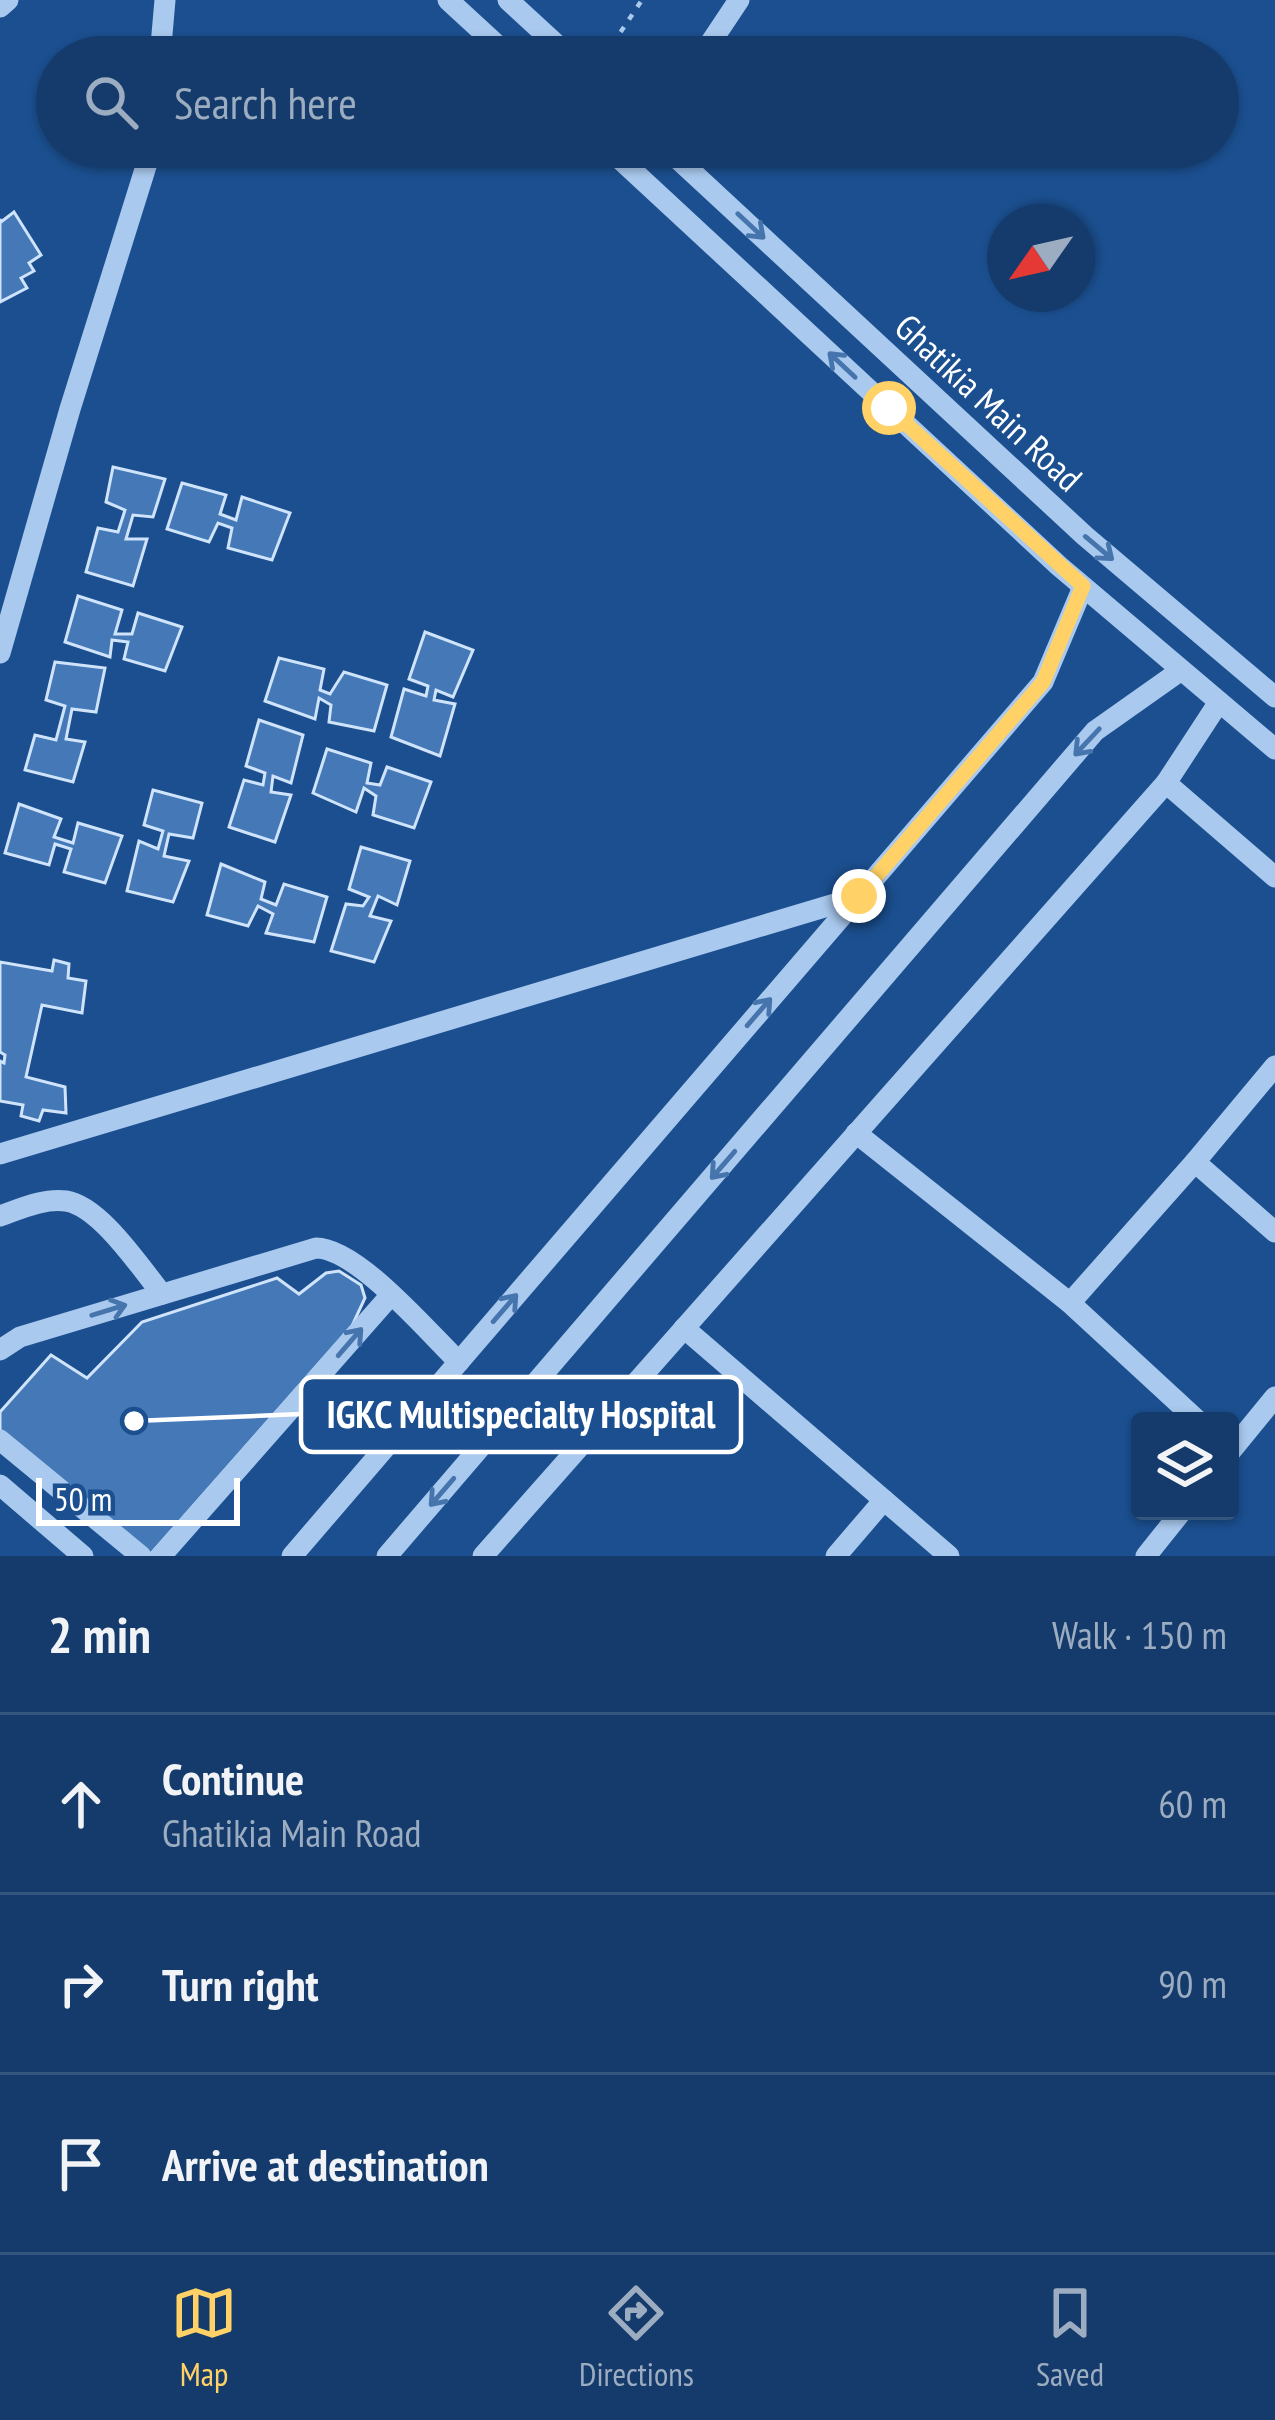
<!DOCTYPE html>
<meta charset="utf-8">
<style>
:root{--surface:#143b6b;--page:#1d4271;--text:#f1f3f6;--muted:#9dadc1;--line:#33557e;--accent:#ffd166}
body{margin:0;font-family:"PT Sans Narrow",sans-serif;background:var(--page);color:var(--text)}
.controls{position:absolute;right:36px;bottom:36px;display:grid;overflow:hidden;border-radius:12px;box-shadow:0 3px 9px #0004}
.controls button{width:108px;height:108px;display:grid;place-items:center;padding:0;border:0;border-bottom:3px solid var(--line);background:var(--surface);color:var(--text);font:60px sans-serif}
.compass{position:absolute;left:987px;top:204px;width:108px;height:108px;border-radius:50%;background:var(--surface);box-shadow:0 3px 9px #0004;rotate:236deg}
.scale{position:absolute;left:36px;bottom:30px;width:204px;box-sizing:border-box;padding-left:12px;border:6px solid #fff;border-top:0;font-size:33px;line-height:42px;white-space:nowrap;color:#fff;-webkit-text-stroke:9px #1b4f8f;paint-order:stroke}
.stop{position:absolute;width:36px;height:36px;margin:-27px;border:9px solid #ffd166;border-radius:50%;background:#fff}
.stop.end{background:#ffd166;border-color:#fff;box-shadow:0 3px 12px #0008}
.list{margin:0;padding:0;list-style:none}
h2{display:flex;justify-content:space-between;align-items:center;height:156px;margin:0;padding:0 48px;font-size:51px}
h2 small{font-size:39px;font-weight:400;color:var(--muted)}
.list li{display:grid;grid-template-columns:78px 1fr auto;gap:36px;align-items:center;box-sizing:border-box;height:180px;padding:0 48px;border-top:3px solid var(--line)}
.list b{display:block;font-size:45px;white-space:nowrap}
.list p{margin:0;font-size:39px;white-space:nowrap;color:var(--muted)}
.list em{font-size:39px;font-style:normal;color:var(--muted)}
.icon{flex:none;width:66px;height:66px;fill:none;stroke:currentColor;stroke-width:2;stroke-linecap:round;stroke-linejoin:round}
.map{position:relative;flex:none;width:1275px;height:1556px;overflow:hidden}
.search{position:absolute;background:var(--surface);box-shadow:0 3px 9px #0004;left:36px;right:36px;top:36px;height:132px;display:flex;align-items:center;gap:30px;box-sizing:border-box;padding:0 42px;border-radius:66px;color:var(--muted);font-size:45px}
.sheet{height:696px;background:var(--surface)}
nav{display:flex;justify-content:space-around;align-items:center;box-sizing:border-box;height:168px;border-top:3px solid var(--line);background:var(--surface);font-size:33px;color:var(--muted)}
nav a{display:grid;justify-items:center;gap:6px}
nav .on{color:var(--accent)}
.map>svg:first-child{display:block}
.building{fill:#4478b7;stroke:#cfe3fa;stroke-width:3}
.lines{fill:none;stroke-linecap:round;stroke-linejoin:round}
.path{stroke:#a9c9ee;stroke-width:4.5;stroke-dasharray:6 9;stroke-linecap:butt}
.minor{stroke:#a9c9ee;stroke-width:21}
.oneway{stroke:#4674ac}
.route{stroke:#ffd166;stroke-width:15}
.labels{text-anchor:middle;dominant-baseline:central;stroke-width:9;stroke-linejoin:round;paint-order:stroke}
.street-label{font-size:36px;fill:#fff;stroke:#1b4f8f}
.leader{fill:none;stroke:#fff;stroke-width:4.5}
.callout-dot{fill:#fff;stroke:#1b4f8f;stroke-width:4.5}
.callout{fill:#1b4f8f;stroke:#fff;stroke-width:4.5}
.callout-label{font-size:39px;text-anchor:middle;font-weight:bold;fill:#fff}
</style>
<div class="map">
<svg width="1275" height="1556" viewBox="0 0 1275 1556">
<rect width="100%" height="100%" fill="#1b4f8f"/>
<!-- building -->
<g class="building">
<path d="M14,212L41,255L29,263L34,271L21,278L27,288L0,302V219L1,222Z"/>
<path d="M113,467L165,479L153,517L133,515L126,539H147L133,586L86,572L98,528L118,532L125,510L106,502Z"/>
<path d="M182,483L226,495L220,514L236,520L242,497L290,513L272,560L228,548L232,528L218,523L209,542L167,529Z"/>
<path d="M78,596L122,610L115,634H132L138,613L182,627L165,671L124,659L128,642L112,640L110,657L65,642Z"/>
<path d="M425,632L473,650L453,697L436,690L434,700L455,704L440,756L391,737L404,689L426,696L428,686L409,679Z"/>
<path d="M279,658L324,669L320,690L330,694L344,672L387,685L374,731L329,722L331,705L319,698L315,719L265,701Z"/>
<path d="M55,662L105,668L96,712L72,709L66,739L85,742L73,782L25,770L35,735L56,740L65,706L46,700Z"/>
<path d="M259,720L303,735L291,783L273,776L271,792L291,795L275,842L229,827L244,780L263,785L265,773L246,766Z"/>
<path d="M327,749L371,763L367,783L380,785L387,767L431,782L414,828L373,815L376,796L364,788L356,812L313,793Z"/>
<path d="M153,790L202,803L193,838L169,834L164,856L189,861L173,902L127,891L139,841L158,849L163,831L144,825Z"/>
<path d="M19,804L61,819L54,837L73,843L78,823L122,836L105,883L64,872L71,849L55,844L49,865L5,853Z"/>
<path d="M361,847L410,861L397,905L378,896L370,916L391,921L374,962L331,951L346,904L363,906L369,897L349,889Z"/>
<path d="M221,864L265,882L261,899L276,905L284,884L327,897L314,942L266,933L273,914L258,906L248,926L207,915Z"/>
<path d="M54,960L69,964L68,978L86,981L82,1013L42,1005L26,1077L65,1087L66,1113L43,1110L39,1121L21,1116L23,1105L0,1101V1061L4,1063L5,1055L0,1052V962L52,971Z"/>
<path d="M339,1271L361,1285L365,1298L352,1326L149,1556L0,1430V1412L51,1355L87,1378L142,1322L277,1278L299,1294L326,1273Z"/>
</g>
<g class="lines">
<!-- path -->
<path class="path" d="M604,57L642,0"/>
<!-- minor -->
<g class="minor">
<path d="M448,0L510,57"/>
<path d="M508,0L570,57"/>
<path d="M0,7L8,0"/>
<path d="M160,57L165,0"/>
<path d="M701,57L739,0"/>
<path d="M607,147L1059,566L1275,749"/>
<path d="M665,147L1085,536L1275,697"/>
<path d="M0,653L70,409L152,147"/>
<path d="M1219,702L1166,783L1275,877"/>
<path d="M1275,1066L1195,1162L1275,1232"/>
<path d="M856,1133L1070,1303L1198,1421"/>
<path d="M0,1154L858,897"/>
<path d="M0,1216C20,1209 44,1198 66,1201C100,1206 140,1267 162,1294"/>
<path d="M1070,1303L1195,1162"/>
<path d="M684,1328L949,1556"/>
<path d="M0,1350L20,1337L316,1248C357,1248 428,1332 459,1362"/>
<path d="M0,1440L141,1556"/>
<path d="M1230,1452L1275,1397"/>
<path d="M0,1485L83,1556"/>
<path d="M161,1556L390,1296"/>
<path d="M292,1556L1043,682L1083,587"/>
<path d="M387,1556L1095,731L1180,671"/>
<path d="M483,1556L1166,783"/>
<path d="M836,1556L884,1500"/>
<path d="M1146,1556L1182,1511"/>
</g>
</g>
<!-- one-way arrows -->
<defs><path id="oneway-shaft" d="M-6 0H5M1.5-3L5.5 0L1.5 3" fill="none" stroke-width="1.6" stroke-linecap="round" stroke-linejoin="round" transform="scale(3)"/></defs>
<g class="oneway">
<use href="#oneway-shaft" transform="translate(751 226) rotate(43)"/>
<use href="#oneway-shaft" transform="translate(842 365) rotate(-137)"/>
<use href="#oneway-shaft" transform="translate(1099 548) rotate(40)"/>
<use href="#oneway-shaft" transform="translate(1087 742) rotate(133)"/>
<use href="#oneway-shaft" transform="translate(759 1012) rotate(-49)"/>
<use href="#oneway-shaft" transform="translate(723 1165) rotate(131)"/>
<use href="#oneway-shaft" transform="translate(505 1308) rotate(-49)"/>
<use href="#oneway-shaft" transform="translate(109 1310) rotate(-17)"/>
<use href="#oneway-shaft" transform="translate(350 1342) rotate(-49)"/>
<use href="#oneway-shaft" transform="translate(442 1492) rotate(131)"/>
</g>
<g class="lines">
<!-- route -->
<path class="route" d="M859,896L1043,682L1083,586L889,408"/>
</g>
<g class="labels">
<!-- street labels -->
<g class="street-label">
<text transform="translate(989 402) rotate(43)">Ghatikia Main Road</text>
</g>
</g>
<!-- callouts -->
<path class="leader" d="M134 1421L301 1414"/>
<circle class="callout-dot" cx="134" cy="1421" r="12"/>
<rect class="callout" x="301" y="1377" width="440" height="75" rx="12"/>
<g class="callout-label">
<text x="521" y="1428">IGKC Multispecialty Hospital</text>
</g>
</svg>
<div class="controls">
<button><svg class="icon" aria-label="layers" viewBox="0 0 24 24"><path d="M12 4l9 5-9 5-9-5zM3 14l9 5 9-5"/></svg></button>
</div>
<svg class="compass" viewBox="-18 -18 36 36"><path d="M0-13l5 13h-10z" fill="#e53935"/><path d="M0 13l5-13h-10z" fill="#9dadc1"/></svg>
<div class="scale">50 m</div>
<div class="stop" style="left:889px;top:408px"></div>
<div class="stop end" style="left:859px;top:896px"></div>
<div class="search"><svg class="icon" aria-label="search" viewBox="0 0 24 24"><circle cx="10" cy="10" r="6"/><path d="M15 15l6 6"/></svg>Search here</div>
</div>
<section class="sheet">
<h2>2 min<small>Walk · 150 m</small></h2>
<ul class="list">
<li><svg class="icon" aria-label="ahead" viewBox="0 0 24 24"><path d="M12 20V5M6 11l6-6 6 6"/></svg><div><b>Continue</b><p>Ghatikia Main Road</p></div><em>60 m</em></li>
<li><svg class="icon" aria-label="right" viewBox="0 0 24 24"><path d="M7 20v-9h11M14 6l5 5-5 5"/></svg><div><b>Turn right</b></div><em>90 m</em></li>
<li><svg class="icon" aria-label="arrive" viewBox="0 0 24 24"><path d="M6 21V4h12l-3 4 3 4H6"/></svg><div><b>Arrive at destination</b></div></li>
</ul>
</section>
<nav>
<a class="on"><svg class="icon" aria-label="map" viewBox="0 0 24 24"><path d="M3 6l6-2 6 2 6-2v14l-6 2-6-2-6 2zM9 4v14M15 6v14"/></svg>Map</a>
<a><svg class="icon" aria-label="directions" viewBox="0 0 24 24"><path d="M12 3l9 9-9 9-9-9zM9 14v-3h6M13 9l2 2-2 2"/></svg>Directions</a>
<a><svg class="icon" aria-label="saved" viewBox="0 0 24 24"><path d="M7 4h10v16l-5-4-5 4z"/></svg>Saved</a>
</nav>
